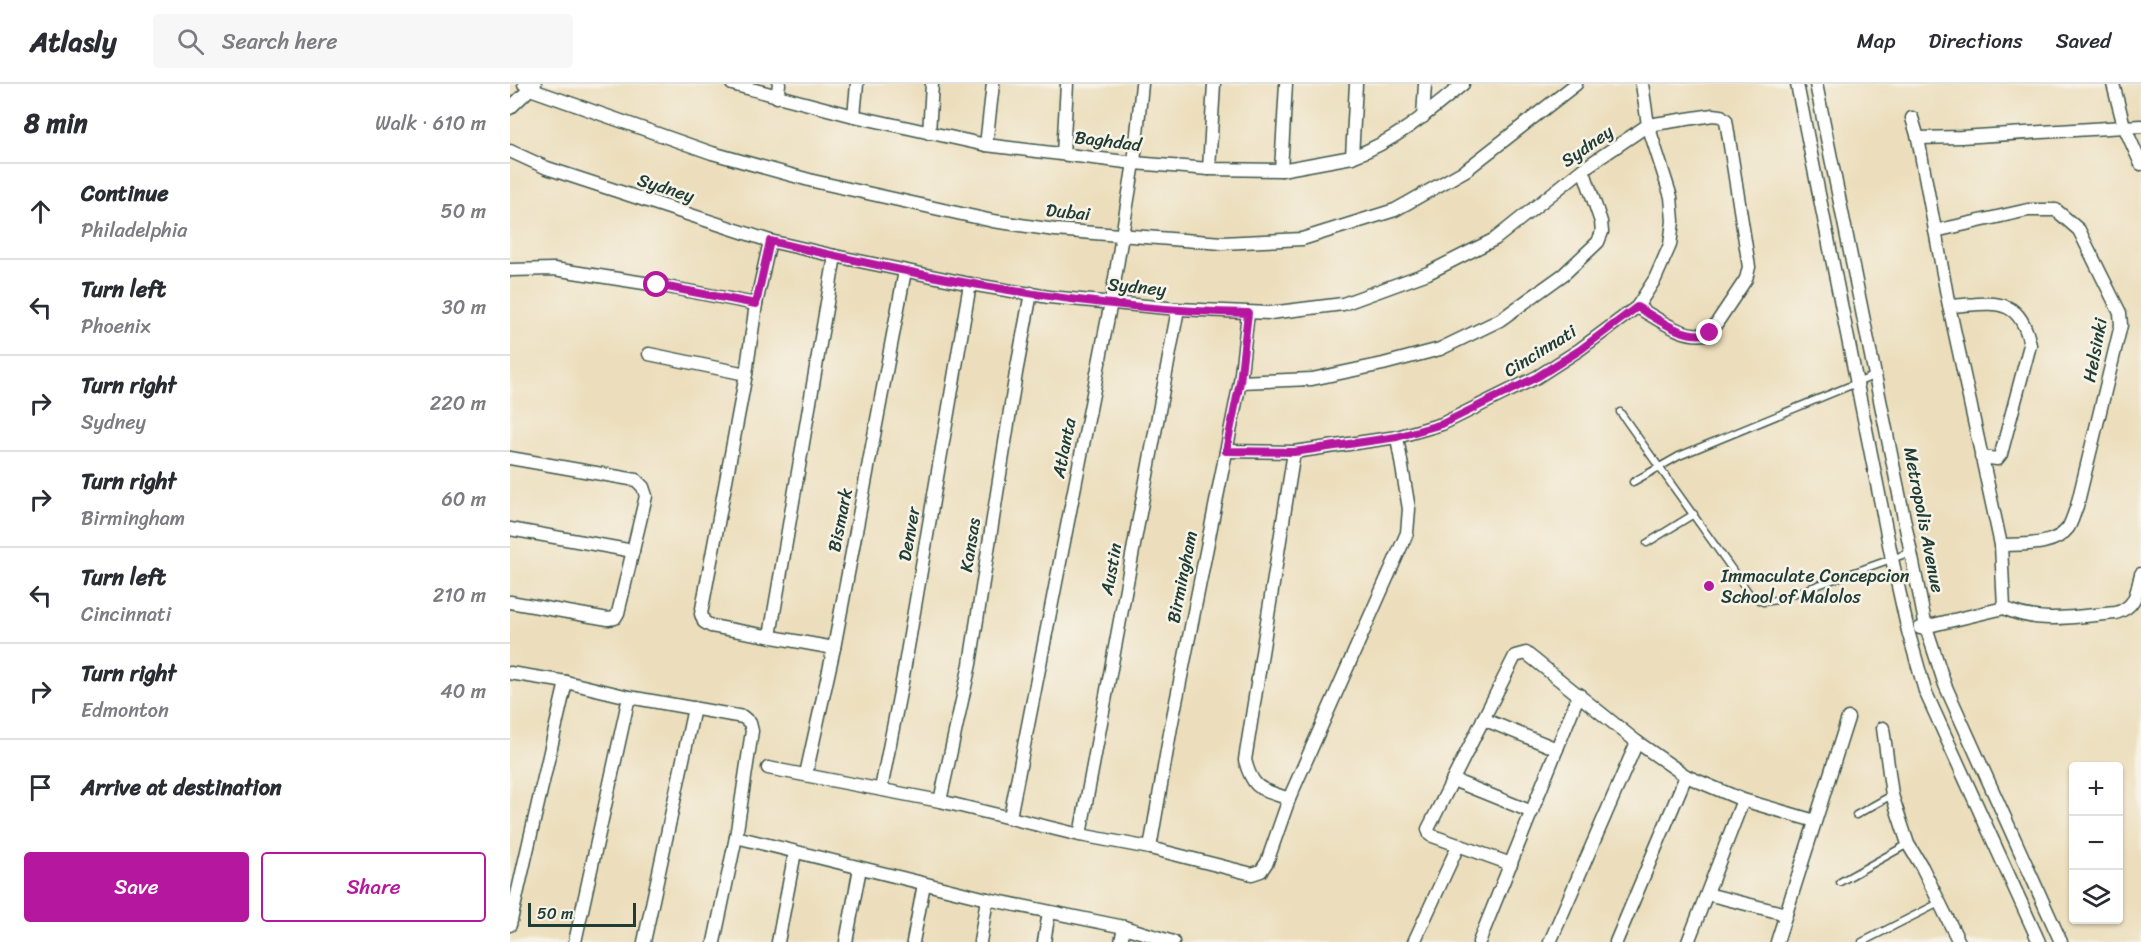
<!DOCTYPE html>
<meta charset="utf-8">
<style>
:root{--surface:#fff;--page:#f7f7f7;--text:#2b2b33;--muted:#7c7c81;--line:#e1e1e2;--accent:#b5179e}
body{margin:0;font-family:Sriracha,sans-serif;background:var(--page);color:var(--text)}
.controls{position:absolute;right:18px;bottom:18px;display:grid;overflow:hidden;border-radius:6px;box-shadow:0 2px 4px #0004}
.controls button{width:54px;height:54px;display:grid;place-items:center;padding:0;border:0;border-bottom:2px solid var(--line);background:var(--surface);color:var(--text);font:30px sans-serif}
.scale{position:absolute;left:18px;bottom:15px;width:108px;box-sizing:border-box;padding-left:6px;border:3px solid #1f3d34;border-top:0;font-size:16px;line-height:21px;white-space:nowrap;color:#1f3d34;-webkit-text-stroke:4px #f7f3e8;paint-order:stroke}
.stop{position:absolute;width:18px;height:18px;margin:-14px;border:4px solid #b5179e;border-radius:50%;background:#fff}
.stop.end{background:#b5179e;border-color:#fff;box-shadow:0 2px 6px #0008}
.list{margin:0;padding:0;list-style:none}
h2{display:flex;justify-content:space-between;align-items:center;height:78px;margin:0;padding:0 24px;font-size:26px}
h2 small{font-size:20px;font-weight:400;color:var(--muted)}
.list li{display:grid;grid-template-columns:39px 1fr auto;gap:18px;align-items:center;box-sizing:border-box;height:96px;padding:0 24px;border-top:2px solid var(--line)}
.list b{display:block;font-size:22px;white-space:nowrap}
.list p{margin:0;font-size:20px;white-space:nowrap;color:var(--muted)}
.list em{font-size:20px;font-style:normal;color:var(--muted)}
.actions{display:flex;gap:12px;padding:18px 24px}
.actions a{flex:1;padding:14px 0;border:2px solid var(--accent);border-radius:6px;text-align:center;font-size:21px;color:var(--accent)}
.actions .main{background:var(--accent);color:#fff}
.icon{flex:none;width:33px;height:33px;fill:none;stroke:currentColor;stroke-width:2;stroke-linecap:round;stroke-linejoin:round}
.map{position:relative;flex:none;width:1631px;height:858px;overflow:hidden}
header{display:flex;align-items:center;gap:36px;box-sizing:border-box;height:84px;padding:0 30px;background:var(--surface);border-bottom:2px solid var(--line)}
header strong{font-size:28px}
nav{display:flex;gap:33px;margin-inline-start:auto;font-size:21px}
.search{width:420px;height:54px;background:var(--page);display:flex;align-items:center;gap:15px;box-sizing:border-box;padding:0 21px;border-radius:6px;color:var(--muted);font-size:22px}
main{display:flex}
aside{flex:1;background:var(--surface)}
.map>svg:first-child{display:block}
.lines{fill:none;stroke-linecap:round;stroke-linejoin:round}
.service-casing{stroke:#3e5548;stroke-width:9}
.minor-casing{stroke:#3e5548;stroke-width:15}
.service{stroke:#fff;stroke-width:6}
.minor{stroke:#fff;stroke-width:12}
.route{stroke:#b5179e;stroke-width:8}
.poi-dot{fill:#b5179e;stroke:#f7f3e8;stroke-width:2}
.labels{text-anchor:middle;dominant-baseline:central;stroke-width:5;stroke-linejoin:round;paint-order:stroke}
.street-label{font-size:18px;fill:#1f3d34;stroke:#f7f3e8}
.poi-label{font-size:18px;fill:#1f3d34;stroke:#f7f3e8;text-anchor:start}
</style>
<header>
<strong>Atlasly</strong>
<div class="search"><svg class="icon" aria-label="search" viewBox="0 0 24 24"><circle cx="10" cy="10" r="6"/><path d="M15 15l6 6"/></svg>Search here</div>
<nav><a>Map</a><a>Directions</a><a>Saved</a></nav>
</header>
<main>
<aside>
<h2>8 min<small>Walk · 610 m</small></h2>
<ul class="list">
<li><svg class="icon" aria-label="ahead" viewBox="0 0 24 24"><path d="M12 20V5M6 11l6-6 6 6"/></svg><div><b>Continue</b><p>Philadelphia</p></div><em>50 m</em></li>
<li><svg class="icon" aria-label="left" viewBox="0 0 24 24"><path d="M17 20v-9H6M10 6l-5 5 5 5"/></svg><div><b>Turn left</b><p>Phoenix</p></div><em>30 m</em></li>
<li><svg class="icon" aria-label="right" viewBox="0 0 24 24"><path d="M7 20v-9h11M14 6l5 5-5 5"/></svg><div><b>Turn right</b><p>Sydney</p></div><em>220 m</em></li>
<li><svg class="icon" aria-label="right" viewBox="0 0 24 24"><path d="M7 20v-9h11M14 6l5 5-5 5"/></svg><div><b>Turn right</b><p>Birmingham</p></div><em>60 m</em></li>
<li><svg class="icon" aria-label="left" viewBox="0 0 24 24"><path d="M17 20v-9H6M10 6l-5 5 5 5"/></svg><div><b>Turn left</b><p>Cincinnati</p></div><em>210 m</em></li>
<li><svg class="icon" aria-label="right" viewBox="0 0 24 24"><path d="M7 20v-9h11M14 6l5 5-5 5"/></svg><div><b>Turn right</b><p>Edmonton</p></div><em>40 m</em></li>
<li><svg class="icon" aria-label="arrive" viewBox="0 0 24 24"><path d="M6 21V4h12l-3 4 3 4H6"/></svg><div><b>Arrive at destination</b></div></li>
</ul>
<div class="actions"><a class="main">Save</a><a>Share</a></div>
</aside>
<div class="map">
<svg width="1631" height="858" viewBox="0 0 1631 858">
<rect width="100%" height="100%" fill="#f7f3e8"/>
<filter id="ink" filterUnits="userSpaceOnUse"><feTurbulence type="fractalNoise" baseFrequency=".0167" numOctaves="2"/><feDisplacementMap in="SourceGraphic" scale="12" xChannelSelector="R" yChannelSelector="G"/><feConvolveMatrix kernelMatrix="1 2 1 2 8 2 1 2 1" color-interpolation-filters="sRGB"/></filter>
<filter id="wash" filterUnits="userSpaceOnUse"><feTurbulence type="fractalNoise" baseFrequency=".008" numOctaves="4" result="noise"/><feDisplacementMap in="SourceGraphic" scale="24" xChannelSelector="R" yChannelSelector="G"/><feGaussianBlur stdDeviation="1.35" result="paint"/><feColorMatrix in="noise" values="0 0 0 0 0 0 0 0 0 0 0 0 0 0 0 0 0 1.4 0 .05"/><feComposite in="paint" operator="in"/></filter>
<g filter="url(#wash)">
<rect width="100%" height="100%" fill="#ecdebc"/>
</g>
<g filter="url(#ink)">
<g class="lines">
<!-- service casing -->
<g class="service-casing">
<g id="service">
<path d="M1110,328L1241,512L1253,518L1266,516L1401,468"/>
<path d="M1123,398L1169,372L1366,291"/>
<path d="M1137,459L1184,430"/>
<path d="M1346,731L1382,711"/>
<path d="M1330,798L1398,760"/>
<path d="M1352,858L1429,819"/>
</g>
</g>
<!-- minor casing -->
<g class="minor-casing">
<g id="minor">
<path d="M14,0L20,5L202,69L303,97L483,137L545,146L712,159L792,155L885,126L956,86L1066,0"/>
<path d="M222,0L344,32L476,61L624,79L699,85L771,86L842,73C885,57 918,29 953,0"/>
<path d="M1287,0L1382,475L1398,547L1415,607L1529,858"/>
<path d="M1306,0L1416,543L1435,601L1551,858"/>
<path d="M1603,0L1614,42L1631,80"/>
<path d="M267,13L269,0"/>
<path d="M0,24L25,0"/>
<path d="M344,32L347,0"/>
<path d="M913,33L915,0"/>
<path d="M1402,34L1408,54L1439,222L1491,461L1494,524"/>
<path d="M419,49L422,0"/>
<path d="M1408,54L1451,53L1631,42"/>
<path d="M476,61L483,0"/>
<path d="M0,67L37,84L260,157L325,172L460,200L539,213L668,225L760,229L833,220L918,189L985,155L1073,85L1138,41L1203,31L1211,32L1216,36L1237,170L1239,183L1236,195L1200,249C1174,256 1150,236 1127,223"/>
<path d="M553,70L557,0"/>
<path d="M842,73L846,0"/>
<path d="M699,85L704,0"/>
<path d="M771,86L776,0"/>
<path d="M1425,147L1518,126H1546L1569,146L1610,229L1611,241L1567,422C1564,429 1562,438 1558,444C1544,463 1512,460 1491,461"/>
<path d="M260,157L246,220L236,290L191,530L194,538L201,542L324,564"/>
<path d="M0,186L44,185L147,201L246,220"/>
<path d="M1439,222C1481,220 1510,209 1520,261L1491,370L1487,375L1471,373"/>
<path d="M139,270L236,290"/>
<path d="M730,298L802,295L873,280L930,265L990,236L1054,190L1088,158L1092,148L1091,138L1073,85"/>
<path d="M716,367L784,368L887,353L932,340L1027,293L1069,266L1127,223L1145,195L1160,161L1163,137L1161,113L1138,41L1132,0"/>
<path d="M0,374L126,396L133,403L136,412L108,529L105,534L98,535L0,518"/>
<path d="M0,445L123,467"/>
<path d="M1494,524C1528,541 1569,532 1606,529C1627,522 1626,509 1631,490"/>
<path d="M1410,544L1494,524"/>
<path d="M260,552L325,172"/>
<path d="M0,589L56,598L119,613L233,633L240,639L242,647L226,753L204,858"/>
<path d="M973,635L1047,665"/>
<path d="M1373,644L1382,711L1398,760L1412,783L1449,858"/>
<path d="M258,684L430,717L570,751L640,764L742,790L751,787L757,778L779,715L897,449L899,425L887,353"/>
<path d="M296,690L324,564L395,187"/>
<path d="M943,696L1022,728"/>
<path d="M371,705L392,598L460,200"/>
<path d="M779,715C752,705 743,707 735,676L784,368"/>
<path d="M430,717L460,580L506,289L521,209"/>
<path d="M500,733L601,218L624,79L632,0"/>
<path d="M570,751L668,225"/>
<path d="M226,753L477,815L614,843L663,858"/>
<path d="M640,764L661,643L730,298L738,229"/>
<path d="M1001,780L920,751L918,745L1005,572L1016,569L1127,658L1176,692L1233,716L1305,737"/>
<path d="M1197,810L1276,830"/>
<path d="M0,841L56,598"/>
<path d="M65,858L119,613"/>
<path d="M134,858L184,624"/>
<path d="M268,858L285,768"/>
<path d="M336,858L350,784"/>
<path d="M403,858L414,800"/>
<path d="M470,858L477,815"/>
<path d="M534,858L539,828"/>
<path d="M611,858L614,843"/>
<path d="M904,858L948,762"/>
<path d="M969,858L1069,610"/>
<path d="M1040,858L1127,658"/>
<path d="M1106,858L1176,692"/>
<path d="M1178,858L1233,716"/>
<path d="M1267,858L1338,634"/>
</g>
</g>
<!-- service -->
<use href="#service" class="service"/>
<!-- minor -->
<use href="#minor" class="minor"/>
</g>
</g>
<g class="lines" filter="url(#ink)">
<!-- route -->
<path class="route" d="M147,201L246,220L260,157C417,194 576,226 738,229L730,298L716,367L784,368L887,353L932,340L1027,293L1070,266L1127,223C1150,236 1173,256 1200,249"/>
</g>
<!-- markers -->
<circle class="poi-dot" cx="1199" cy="502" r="6"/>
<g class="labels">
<!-- street labels -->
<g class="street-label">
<text transform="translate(598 57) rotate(7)">Baghdad</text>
<text transform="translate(1077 62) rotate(-35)">Sydney</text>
<text transform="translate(156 104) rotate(18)">Sydney</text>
<text transform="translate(558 128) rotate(6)">Dubai</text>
<text transform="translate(627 203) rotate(6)">Sydney</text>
<text transform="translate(1585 266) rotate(-79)">Helsinki</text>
<text transform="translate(1030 267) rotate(-32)">Cincinnati</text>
<text transform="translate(554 364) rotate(-79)">Atlanta</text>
<text transform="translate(330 436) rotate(-79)">Bismark</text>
<text transform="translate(1414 436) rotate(79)">Metropolis Avenue</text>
<text transform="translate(399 450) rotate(-80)">Denver</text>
<text transform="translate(460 461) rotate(-81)">Kansas</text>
<text transform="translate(601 485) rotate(-79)">Austin</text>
<text transform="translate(672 493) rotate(-79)">Birmingham</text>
</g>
<!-- poi labels -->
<g class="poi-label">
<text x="1211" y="492">Immaculate Concepcion<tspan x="1211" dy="21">School of Malolos</tspan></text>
</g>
</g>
</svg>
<div class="controls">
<button>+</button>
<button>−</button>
<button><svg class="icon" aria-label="layers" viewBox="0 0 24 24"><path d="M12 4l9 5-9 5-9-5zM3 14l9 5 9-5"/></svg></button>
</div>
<div class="scale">50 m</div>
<div class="stop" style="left:147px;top:201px"></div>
<div class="stop end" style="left:1200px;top:249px"></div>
</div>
</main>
